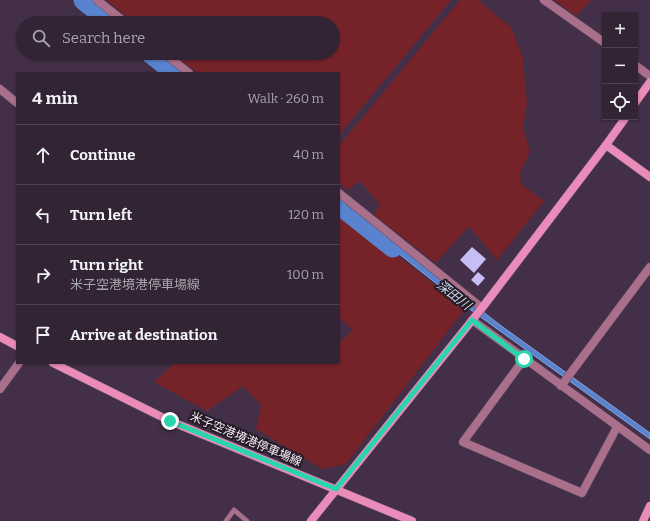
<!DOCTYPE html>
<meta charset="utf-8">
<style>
:root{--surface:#322335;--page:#3d2f41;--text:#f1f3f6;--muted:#a8a4ad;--line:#4d4050}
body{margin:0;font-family:Bitter,"Noto Sans JP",serif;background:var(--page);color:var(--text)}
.controls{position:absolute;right:12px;top:12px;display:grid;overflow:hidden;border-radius:0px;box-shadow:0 1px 3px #0004}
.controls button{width:36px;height:36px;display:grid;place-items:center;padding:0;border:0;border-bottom:1px solid var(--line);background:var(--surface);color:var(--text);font:20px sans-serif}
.stop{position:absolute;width:12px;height:12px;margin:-9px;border:3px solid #2bd5ac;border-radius:50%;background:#fff}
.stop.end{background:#2bd5ac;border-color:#fff;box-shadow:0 1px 4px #0008}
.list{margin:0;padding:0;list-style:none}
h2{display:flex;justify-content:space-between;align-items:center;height:52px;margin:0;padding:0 16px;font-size:17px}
h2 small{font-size:13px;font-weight:400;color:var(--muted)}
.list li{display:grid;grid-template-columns:26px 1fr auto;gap:12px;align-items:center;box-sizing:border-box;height:60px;padding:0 16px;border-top:1px solid var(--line)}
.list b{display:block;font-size:15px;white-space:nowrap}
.list p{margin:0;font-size:13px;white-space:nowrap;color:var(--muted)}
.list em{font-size:13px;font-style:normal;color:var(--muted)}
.icon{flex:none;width:22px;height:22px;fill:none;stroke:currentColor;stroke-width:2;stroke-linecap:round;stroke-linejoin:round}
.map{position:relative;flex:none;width:650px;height:521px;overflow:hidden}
.search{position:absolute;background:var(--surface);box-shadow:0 1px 3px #0004;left:16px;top:16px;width:324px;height:44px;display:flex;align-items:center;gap:10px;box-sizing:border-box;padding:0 14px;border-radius:22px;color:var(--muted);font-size:15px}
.panel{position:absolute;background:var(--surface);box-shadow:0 1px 3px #0004;left:16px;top:72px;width:324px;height:292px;border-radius:0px}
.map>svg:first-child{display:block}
.green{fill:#752328}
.water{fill:#5983ce;stroke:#88a2db}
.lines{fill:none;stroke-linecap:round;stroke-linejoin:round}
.river{stroke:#5983ce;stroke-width:21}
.building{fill:#c7bff4}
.lane-casing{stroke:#604d64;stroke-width:5.5}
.street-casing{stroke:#604d64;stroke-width:9}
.secondary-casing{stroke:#604d64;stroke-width:9}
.lane{stroke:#aa6f8a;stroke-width:4.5}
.street{stroke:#aa6f8a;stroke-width:8}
.secondary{stroke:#ea8cb9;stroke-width:8}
.route{stroke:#2bd5ac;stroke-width:5}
.labels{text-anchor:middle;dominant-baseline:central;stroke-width:4;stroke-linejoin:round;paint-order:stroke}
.street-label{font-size:12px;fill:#f7eafa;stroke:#241b26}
.water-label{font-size:13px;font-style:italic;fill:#cdd9ed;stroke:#241b26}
</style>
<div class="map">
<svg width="650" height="521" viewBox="0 0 650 521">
<rect width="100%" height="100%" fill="#432f47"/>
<!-- green -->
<g class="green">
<path d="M106,0H451L339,135V73H197L172,53H333V23H135Z"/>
<path d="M460,0H478L511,27L523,58L527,104L523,128L530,151L520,173L521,184L544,201L497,260L469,226L436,263L374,215L380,205L360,181L347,190L339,182V146Z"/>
<path d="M554,0H591L576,16Z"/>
<path d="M339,209L465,309L346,464L322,469L256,429L261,405L243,386L207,411L154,382L175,363H339V343L353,330L339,318Z"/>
</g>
<!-- water -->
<path class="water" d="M373,226L500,325L650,433V439L457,300L369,230Z"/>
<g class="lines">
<!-- river -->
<g class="river">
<path d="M84,0L113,23"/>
<path d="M151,53L176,73"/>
<path d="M339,204L393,247"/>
</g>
</g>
<!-- building -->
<g class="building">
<path d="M472,247L486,259L474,273L460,260Z"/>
<path d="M478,272L485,278L478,286L471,280Z"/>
</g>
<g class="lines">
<!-- lane casing -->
<g class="lane-casing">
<path id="lane" d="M226,521L234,510L247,521"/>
</g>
<!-- street casing -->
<g class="street-casing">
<g id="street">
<path d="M97,0L126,23"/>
<path d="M544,0L605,43"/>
<path d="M164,53L189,73"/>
<path d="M635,65L650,76"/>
<path d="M0,89L17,103"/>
<path d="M339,193L482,308"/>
<path d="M472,320L650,450"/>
<path d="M524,359L463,442L582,493L617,427"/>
<path d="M561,386L650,267"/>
<path d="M0,389L19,363"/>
</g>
</g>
<!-- secondary casing -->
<g class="secondary-casing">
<g id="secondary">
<path d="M635,103L650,82"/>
<path d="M606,145L650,177"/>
<path d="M0,337L17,346"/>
<path d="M53,363L170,421L412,521"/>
<path d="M311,521L482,308L606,145L626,117"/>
<path d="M643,521L650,506"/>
</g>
</g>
<!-- lane -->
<use href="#lane" class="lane"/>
<!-- street -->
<use href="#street" class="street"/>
<!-- secondary -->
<use href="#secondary" class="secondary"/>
</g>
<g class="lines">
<!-- route -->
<path class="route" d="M170,421L336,489L472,320L524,359"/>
</g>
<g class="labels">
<!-- street labels -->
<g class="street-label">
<text transform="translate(246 439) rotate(23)">米子空港境港停車場線</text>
</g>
<!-- water labels -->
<g class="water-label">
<text transform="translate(454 295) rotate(38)">深田川</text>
</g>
</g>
</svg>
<div class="controls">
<button>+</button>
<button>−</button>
<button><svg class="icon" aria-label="locate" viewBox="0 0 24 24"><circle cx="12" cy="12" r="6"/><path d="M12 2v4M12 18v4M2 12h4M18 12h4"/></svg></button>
</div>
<div class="stop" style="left:524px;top:359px"></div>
<div class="stop end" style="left:170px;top:421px"></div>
<div class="search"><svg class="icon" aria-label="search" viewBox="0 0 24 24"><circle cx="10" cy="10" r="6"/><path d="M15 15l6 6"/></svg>Search here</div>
<section class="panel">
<h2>4 min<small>Walk · 260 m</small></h2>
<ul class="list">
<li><svg class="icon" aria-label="ahead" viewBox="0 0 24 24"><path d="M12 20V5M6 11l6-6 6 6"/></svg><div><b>Continue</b></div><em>40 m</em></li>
<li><svg class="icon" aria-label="left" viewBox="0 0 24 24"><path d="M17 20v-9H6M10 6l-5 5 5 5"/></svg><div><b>Turn left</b></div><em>120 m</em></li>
<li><svg class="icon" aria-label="right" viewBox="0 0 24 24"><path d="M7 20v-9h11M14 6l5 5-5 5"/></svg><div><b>Turn right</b><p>米子空港境港停車場線</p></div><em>100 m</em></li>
<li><svg class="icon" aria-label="arrive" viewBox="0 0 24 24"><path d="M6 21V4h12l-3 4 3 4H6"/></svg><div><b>Arrive at destination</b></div></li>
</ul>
</section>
</div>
